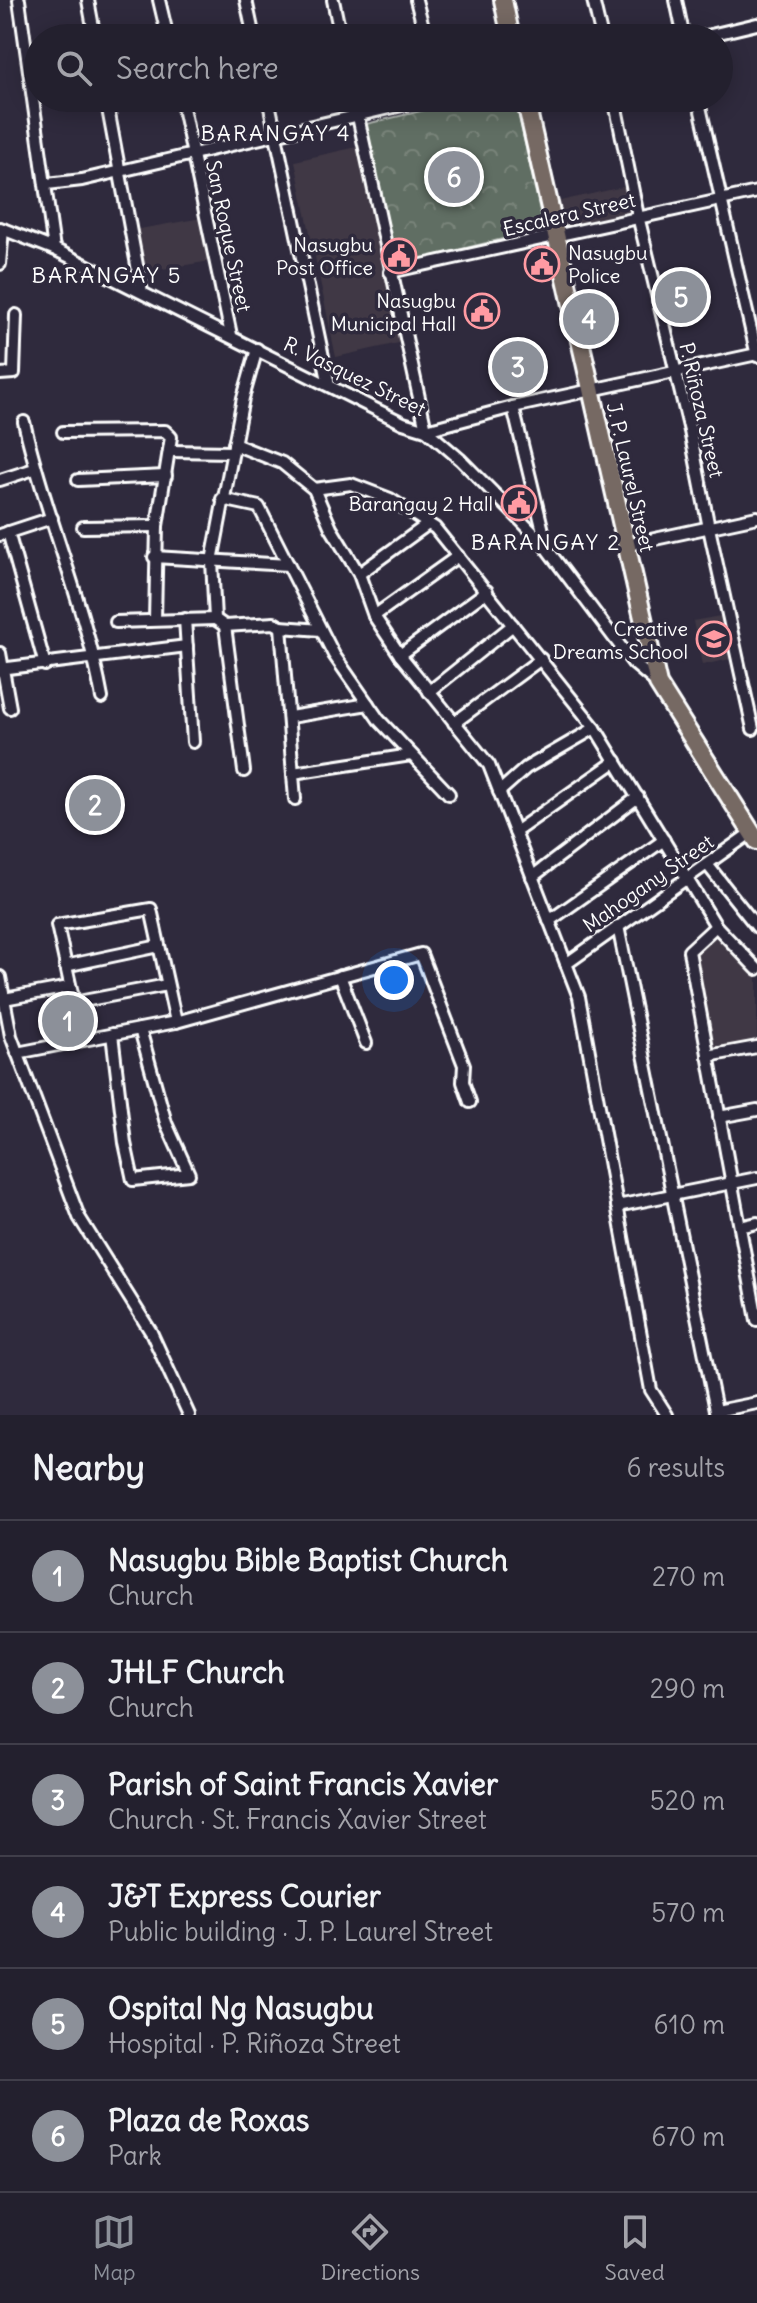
<!DOCTYPE html>
<meta charset="utf-8">
<style>
:root{--surface:#23202e;--page:#2b2836;--text:#f1f3f6;--muted:#a3a3aa;--line:#403e4a;--accent:#8c9099}
body{margin:0;font-family:Delius,sans-serif;background:var(--page);color:var(--text)}
.you{position:absolute;left:394px;top:980px;width:28px;height:28px;margin:-20px;border:6px solid #fff;border-radius:50%;background:#1a73e8;box-shadow:0 0 0 12px #1a73e833}
.badge{display:grid;place-items:center;width:52px;height:52px;border-radius:50%;background:var(--accent);color:#fff;font-size:26px;font-weight:700}
.pin{position:absolute;translate:-50% -50%;border:4px solid #fff;box-shadow:0 2px 8px #0006}
.list{margin:0;padding:0;list-style:none}
h2{display:flex;justify-content:space-between;align-items:center;height:104px;margin:0;padding:0 32px;font-size:34px}
h2 small{font-size:26px;font-weight:400;color:var(--muted)}
.list li{display:grid;grid-template-columns:52px 1fr auto;gap:24px;align-items:center;box-sizing:border-box;height:112px;padding:0 32px;border-top:2px solid var(--line)}
.list b{display:block;font-size:30px;white-space:nowrap}
.list p{margin:0;font-size:26px;white-space:nowrap;color:var(--muted)}
.list em{font-size:26px;font-style:normal;color:var(--muted)}
.icon{flex:none;width:44px;height:44px;fill:none;stroke:currentColor;stroke-width:2;stroke-linecap:round;stroke-linejoin:round}
.map{position:relative;flex:none;width:757px;height:1415px;overflow:hidden}
.search{position:absolute;background:var(--surface);box-shadow:0 4px 20px #0003;left:24px;right:24px;top:24px;height:88px;display:flex;align-items:center;gap:20px;box-sizing:border-box;padding:0 28px;border-radius:44px;color:var(--muted);font-size:30px}
.sheet{height:776px;background:var(--surface)}
nav{display:flex;justify-content:space-around;align-items:center;box-sizing:border-box;height:112px;border-top:2px solid var(--line);background:var(--surface);font-size:22px;color:var(--muted)}
nav a{display:grid;justify-items:center;gap:4px}
nav .on{color:var(--accent)}
.map>svg:first-child{display:block}
.built{fill:#413945}
.forest{fill:url(#forest-crowns);stroke:#b0b6b1;stroke-width:2}
.lines{fill:none;stroke-linecap:round;stroke-linejoin:round}
.minor-casing{stroke:#fff;stroke-width:16}
.primary-casing{stroke:#fff;stroke-width:22}
.minor{stroke:#2f2a3d;stroke-width:10}
.primary{stroke:#766964;stroke-width:16}
.labels{text-anchor:middle;dominant-baseline:central;stroke-width:7;stroke-linejoin:round;paint-order:stroke}
.street-label{font-size:20px;fill:#fff;stroke:#2f2a3d}
.poi-label{font-size:20px;fill:#fff;stroke:#2f2a3d;text-anchor:end}
.neighbourhood-label{font-size:22px;letter-spacing:2px;fill:#fff;stroke:#2f2a3d}
</style>
<div class="map">
<svg width="757" height="1415" viewBox="0 0 757 1415">
<defs>
<pattern id="forest-crowns" width="20" height="18" patternUnits="userSpaceOnUse" patternTransform="scale(2)"><rect width="20" height="18" fill="#616e63"/><path d="M2 6a3 3 0 1 1 6 0M12 15a3 3 0 1 1 6 0" fill="none" stroke="#79847a"/></pattern>
</defs>
<rect width="100%" height="100%" fill="#2f2a3d"/>
<filter id="ink" filterUnits="userSpaceOnUse"><feTurbulence type="fractalNoise" baseFrequency=".0125" numOctaves="2"/><feDisplacementMap in="SourceGraphic" scale="16" xChannelSelector="R" yChannelSelector="G"/><feConvolveMatrix kernelMatrix="1 2 1 2 8 2 1 2 1" color-interpolation-filters="sRGB"/></filter>
<g filter="url(#ink)">
<!-- built -->
<g class="built">
<path d="M357,147L403,342L336,357L295,161Z"/>
<path d="M627,186L632,211L561,227L556,202Z"/>
<path d="M202,218L210,261L144,272L134,230Z"/>
<path d="M726,615L735,658L702,665L693,621Z"/>
<path d="M716,929L757,972V1042L711,1051L690,952Z"/>
</g>
<!-- forest -->
<path class="forest" d="M475,98H515L544,229L396,265L362,125Z"/>
<g class="lines">
<!-- minor casing -->
<g class="minor-casing">
<g id="minor">
<path d="M19,0L54,249"/>
<path d="M88,0L95,38"/>
<path d="M159,0L168,38"/>
<path d="M246,0L254,38"/>
<path d="M333,0L341,38"/>
<path d="M416,0L426,38"/>
<path d="M593,0L602,38"/>
<path d="M676,0L684,38"/>
<path d="M698,38L757,24"/>
<path d="M106,98L142,292"/>
<path d="M181,98L231,335"/>
<path d="M268,98L329,385"/>
<path d="M354,98L426,430L513,407L757,354"/>
<path d="M614,98L638,216L690,431L709,528L753,729"/>
<path d="M698,98L757,356"/>
<path d="M47,184L82,180L432,98"/>
<path d="M0,228L54,249L403,423L426,430L461,460L541,541L633,663L658,684"/>
<path d="M0,264L3,229"/>
<path d="M390,272L757,192"/>
<path d="M0,374L14,373L16,315"/>
<path d="M513,407L543,531L541,541"/>
<path d="M24,422C45,515 85,603 102,698"/>
<path d="M63,432L165,431L171,437L157,526L155,620"/>
<path d="M234,444L282,463L314,489L331,528L359,574L374,616L400,655L489,765L579,997L651,1390L667,1415"/>
<path d="M170,451L232,452"/>
<path d="M0,480L34,469"/>
<path d="M78,480L166,476"/>
<path d="M314,489L351,484L390,499L435,528L595,728L716,926L757,969"/>
<path d="M222,499L259,507L334,655L379,720L449,794"/>
<path d="M83,527L157,526"/>
<path d="M8,532L45,665"/>
<path d="M0,535L52,518"/>
<path d="M627,545L757,517"/>
<path d="M154,557L289,565"/>
<path d="M359,574L428,524"/>
<path d="M374,616L458,556"/>
<path d="M185,619L193,742"/>
<path d="M116,622L215,619"/>
<path d="M225,626L274,623L281,627"/>
<path d="M0,653L10,708"/>
<path d="M400,655L487,591"/>
<path d="M0,669L187,646"/>
<path d="M429,692L513,625"/>
<path d="M290,717L368,704"/>
<path d="M454,723L541,659"/>
<path d="M244,771L225,626L215,619L212,561L243,398L257,349"/>
<path d="M293,773L411,755"/>
<path d="M499,792L526,768L595,728"/>
<path d="M295,799L281,627L321,630"/>
<path d="M515,832L616,761"/>
<path d="M710,868L757,927"/>
<path d="M532,877L638,797"/>
<path d="M549,921L664,840"/>
<path d="M618,926L717,1415"/>
<path d="M716,926L689,951L757,1320"/>
<path d="M566,964L752,832"/>
<path d="M65,966L159,946"/>
<path d="M340,976L366,1043"/>
<path d="M0,977L11,1036L79,1217L151,1332L189,1415"/>
<path d="M4,999L69,987"/>
<path d="M73,1003L167,985"/>
<path d="M176,1022L421,954L464,1065L463,1082L470,1102"/>
<path d="M82,1039L57,925L151,909L176,1022L140,1029"/>
<path d="M17,1053L140,1029L166,1123L189,1174L133,1180L125,1143L112,1034"/>
<path d="M708,1056L757,1047"/>
<path d="M719,1117L757,1110"/>
<path d="M617,1206L757,1178"/>
<path d="M740,1227L757,1223"/>
<path d="M717,1411L757,1403"/>
</g>
</g>
<!-- primary casing -->
<g class="primary-casing">
<g id="primary">
<path d="M503,0L511,38"/>
<path d="M525,98L658,684L757,841"/>
</g>
</g>
<!-- minor -->
<use href="#minor" class="minor"/>
<!-- primary -->
<use href="#primary" class="primary"/>
</g>
</g>
<!-- icons -->
<defs>
<g id="civic-ring" transform="scale(1.8)"><circle r="9.5" fill="#2f2a3d" stroke="#ff9aa2" stroke-width="1.5"/><path d="M-.6-6.5H3V-4.5H.6V-3L4-1V1h2V6H-6V1h2V-1L-.6-3ZM-1.2 2.5V6h2.4V2.5Z" fill="#ff9aa2"/></g>
<g id="school-ring" transform="scale(1.8)"><circle r="9.5" fill="#2f2a3d" stroke="#ff9aa2" stroke-width="1.5"/><path d="M0-5L7-2L0 1L-7-2ZM-4 1L0 2.5L4 1V4Q0 6-4 4Z" fill="#ff9aa2"/></g>
</defs>
<g fill-rule="evenodd">
<use href="#civic-ring" x="399" y="256"/>
<use href="#civic-ring" x="542" y="264"/>
<use href="#civic-ring" x="482" y="311"/>
<use href="#civic-ring" x="519" y="503"/>
<use href="#school-ring" x="714" y="639"/>
</g>
<g class="labels">
<!-- street labels -->
<g class="street-label">
<text transform="translate(569 214) rotate(-13)">Escalera Street</text>
<text transform="translate(229 236) rotate(78)">San Roque Street</text>
<text transform="translate(355 376) rotate(26)">R. Vasquez Street</text>
<text transform="translate(702 410) rotate(77)">P. Riñoza Street</text>
<text transform="translate(631 477) rotate(77)">J. P. Laurel Street</text>
<text transform="translate(648 883) rotate(-35)">Mahogany Street</text>
</g>
<!-- poi labels -->
<g class="poi-label">
<text x="373" y="244">Nasugbu<tspan x="373" dy="23">Post Office</tspan></text>
<text x="568" y="252" text-anchor="start">Nasugbu<tspan x="568" dy="23">Police</tspan></text>
<text x="456" y="300">Nasugbu<tspan x="456" dy="23">Municipal Hall</tspan></text>
<text x="493" y="503">Barangay 2 Hall</text>
<text x="688" y="628">Creative<tspan x="688" dy="23">Dreams School</tspan></text>
</g>
<!-- neighbourhood labels -->
<g class="neighbourhood-label">
<text x="276" y="133">BARANGAY 4</text>
<text x="107" y="275">BARANGAY 5</text>
<text x="546" y="542">BARANGAY 2</text>
</g>
</g>
</svg>
<div class="you"></div>
<div class="pin badge" style="left:68px;top:1021px">1</div>
<div class="pin badge" style="left:95px;top:805px">2</div>
<div class="pin badge" style="left:518px;top:367px">3</div>
<div class="pin badge" style="left:589px;top:319px">4</div>
<div class="pin badge" style="left:681px;top:297px">5</div>
<div class="pin badge" style="left:454px;top:177px">6</div>
<div class="search"><svg class="icon" aria-label="search" viewBox="0 0 24 24"><circle cx="10" cy="10" r="6"/><path d="M15 15l6 6"/></svg>Search here</div>
</div>
<section class="sheet">
<h2>Nearby<small>6 results</small></h2>
<ul class="list">
<li><span class="badge">1</span><div><b>Nasugbu Bible Baptist Church</b><p>Church</p></div><em>270 m</em></li>
<li><span class="badge">2</span><div><b>JHLF Church</b><p>Church</p></div><em>290 m</em></li>
<li><span class="badge">3</span><div><b>Parish of Saint Francis Xavier</b><p>Church · St. Francis Xavier Street</p></div><em>520 m</em></li>
<li><span class="badge">4</span><div><b>J&amp;T Express Courier</b><p>Public building · J. P. Laurel Street</p></div><em>570 m</em></li>
<li><span class="badge">5</span><div><b>Ospital Ng Nasugbu</b><p>Hospital · P. Riñoza Street</p></div><em>610 m</em></li>
<li><span class="badge">6</span><div><b>Plaza de Roxas</b><p>Park</p></div><em>670 m</em></li>
</ul>
</section>
<nav>
<a class="on"><svg class="icon" aria-label="map" viewBox="0 0 24 24"><path d="M3 6l6-2 6 2 6-2v14l-6 2-6-2-6 2zM9 4v14M15 6v14"/></svg>Map</a>
<a><svg class="icon" aria-label="directions" viewBox="0 0 24 24"><path d="M12 3l9 9-9 9-9-9zM9 14v-3h6M13 9l2 2-2 2"/></svg>Directions</a>
<a><svg class="icon" aria-label="saved" viewBox="0 0 24 24"><path d="M7 4h10v16l-5-4-5 4z"/></svg>Saved</a>
</nav>
